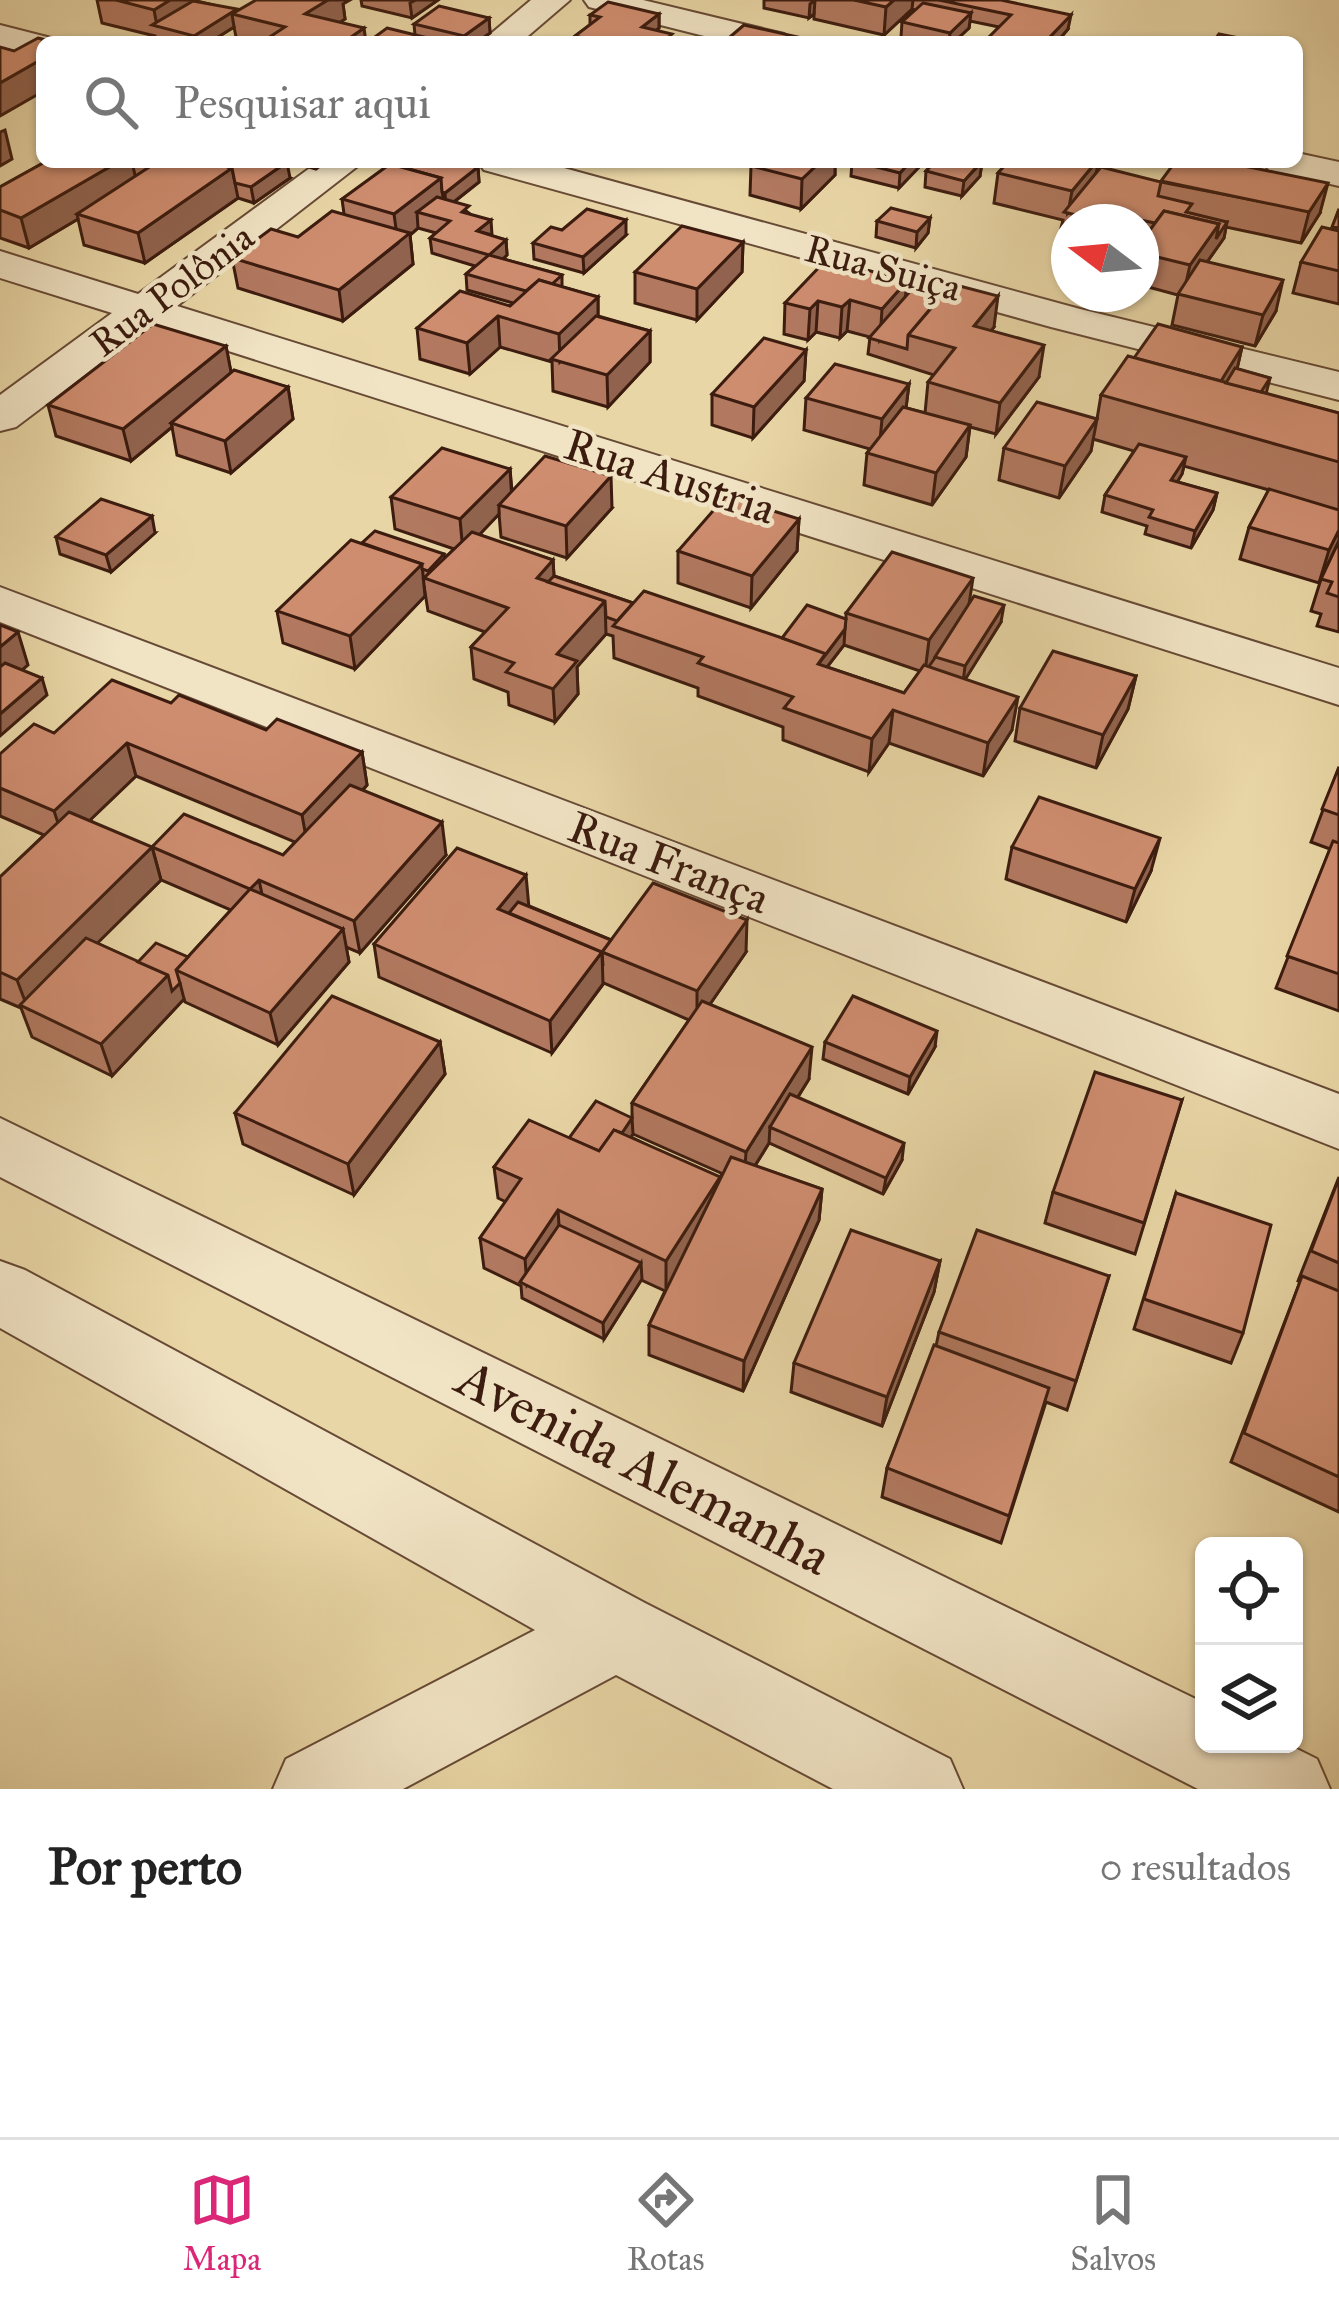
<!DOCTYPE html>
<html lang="pt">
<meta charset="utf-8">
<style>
:root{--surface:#fff;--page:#f6f6f6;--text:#222;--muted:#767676;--line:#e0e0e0;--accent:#db2777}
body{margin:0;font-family:"IM FELL Great Primer",serif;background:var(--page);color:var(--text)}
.controls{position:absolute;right:36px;bottom:36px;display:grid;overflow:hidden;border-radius:18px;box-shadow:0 3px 9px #0004}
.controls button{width:108px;height:108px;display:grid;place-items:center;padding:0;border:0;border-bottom:3px solid var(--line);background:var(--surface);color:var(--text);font:60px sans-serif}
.compass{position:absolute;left:1051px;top:204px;width:108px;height:108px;border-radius:50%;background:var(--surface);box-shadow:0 3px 9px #0004;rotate:286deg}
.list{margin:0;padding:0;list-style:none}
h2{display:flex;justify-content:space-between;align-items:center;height:156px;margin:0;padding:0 48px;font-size:51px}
h2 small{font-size:39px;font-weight:400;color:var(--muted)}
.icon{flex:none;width:66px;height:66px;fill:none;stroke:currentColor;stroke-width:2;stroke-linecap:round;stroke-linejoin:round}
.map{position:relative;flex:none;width:1339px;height:1789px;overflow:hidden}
.search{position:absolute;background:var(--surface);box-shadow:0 3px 9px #0004;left:36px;right:36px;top:36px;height:132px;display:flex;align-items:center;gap:30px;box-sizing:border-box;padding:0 42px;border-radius:18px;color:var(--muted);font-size:45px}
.sheet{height:348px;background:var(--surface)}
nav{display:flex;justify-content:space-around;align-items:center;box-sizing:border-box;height:168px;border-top:3px solid var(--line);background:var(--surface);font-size:33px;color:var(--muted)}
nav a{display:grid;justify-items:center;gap:6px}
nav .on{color:var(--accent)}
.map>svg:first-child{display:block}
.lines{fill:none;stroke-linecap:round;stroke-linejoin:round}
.street-casing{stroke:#674a35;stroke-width:4}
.street{fill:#f1e4c5;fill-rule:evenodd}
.wall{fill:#b27960;stroke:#3c1c0f;stroke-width:3;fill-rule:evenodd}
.shaded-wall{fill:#91634e;stroke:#3c1c0f;stroke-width:3}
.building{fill:#cf8d70;stroke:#3c1c0f;stroke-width:3}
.labels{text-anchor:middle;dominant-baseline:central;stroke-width:9;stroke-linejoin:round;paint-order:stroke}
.far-street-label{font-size:39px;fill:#3c1c0f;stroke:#f1e4c5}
.street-label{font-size:45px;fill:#3c1c0f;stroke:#f1e4c5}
.near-street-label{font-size:54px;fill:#3c1c0f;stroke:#f1e4c5}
</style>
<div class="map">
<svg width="1339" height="1789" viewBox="0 0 1339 1789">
<rect width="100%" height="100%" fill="#e9d6a6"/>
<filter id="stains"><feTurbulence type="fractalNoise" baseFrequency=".00167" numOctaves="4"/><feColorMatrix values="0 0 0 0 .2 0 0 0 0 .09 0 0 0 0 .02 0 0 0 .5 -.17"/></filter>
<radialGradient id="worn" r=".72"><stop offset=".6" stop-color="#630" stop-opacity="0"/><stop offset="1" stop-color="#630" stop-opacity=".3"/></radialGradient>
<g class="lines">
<!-- street casing -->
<g class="street-casing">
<g id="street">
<path d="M531,0H570L521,42H481Z"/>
<path d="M584,0H643L784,34L789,42H728L589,7Z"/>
<path d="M0,25L55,39L56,42H42V58L0,47Z"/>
<path d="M1297,153L1339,162V186L1269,170L1263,162H1297Z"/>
<path d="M318,162H363L177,306L1339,668V705L150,326L16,427L0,431V395L112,313L0,278V251L138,294Z"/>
<path d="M478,162H542L1080,309L1339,372V400L1051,327L484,170Z"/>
<path d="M0,587L1339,1094V1149L0,622Z"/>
<path d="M0,1118L1204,1703V1744H1287L1317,1759L1330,1789H1198L0,1177Z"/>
<path d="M0,1261L25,1270L645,1603L950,1759L963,1789H833L616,1675L403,1789H273L286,1759L535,1630L0,1328Z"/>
</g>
</g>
<!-- street -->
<use href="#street" class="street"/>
</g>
<!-- wall -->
<g class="wall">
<path d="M97,0H193L238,11L343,4L345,19L340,22L366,42H237L234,27L210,42H163L155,40V36L102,23Z"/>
<path d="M361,0H438L412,18L362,6Z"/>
<path d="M764,0H1001L1068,29L1057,42H986L999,27L970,21L969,28L954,42H923L901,37L902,22L915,10L912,9L884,35L814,19V14L809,18L764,8Z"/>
<path d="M659,14V28L656,31L672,42H575V36L590,25V15Z"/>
<path d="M489,18L490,33L477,42H368L415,35L414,24Z"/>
<path d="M45,162H209L290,178L254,203L238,198L145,263L84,245L78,219L29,248L0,238V187Z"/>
<path d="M292,162H325L316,169Z"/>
<path d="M755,162H835V175L801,209L750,195L751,166Z"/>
<path d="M852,162H921L920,166L899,188L851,176Z"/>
<path d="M923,162H982L980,176L962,196L925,187L926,171L933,164Z"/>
<path d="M1008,162H1098L1096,172L1161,182L1320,213L1301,243L1226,227L1224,238L1207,262L1276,311L1255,346L1172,325L1178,295L1141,285V242L1144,237H1141V222H1069V230L1061,228L1063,220L994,203L998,173Z"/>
<path d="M478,167L479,182L454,202L470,214L492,236L506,240L507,255L503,259L562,275V287L598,297V316L650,331V362L608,407L553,391L552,362L500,347L470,374L420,359L417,328L510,306L513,303L467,290L466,274L475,266L432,253L430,238L436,233L418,228L410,235L413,264L343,321L238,288L232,258L298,237L344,214L342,199L405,168Z"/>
<path d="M1339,209V304L1293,293L1301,262L1332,229Z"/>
<path d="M930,218L928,233L916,248L876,237L877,221Z"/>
<path d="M562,230L626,235L584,273L534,259L533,243Z"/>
<path d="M743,242L742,272L697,320L635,303V272Z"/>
<path d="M906,296L994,327L991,331L1039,377L996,434L970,427L966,457L932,505L864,485L867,453L870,449L804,430L806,398L909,384L906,408L925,413L928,382L934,375L868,354L870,337L847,331L840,338L816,332L808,340L784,334L785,303Z"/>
<path d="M226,346L231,373L288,387L293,419L231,473L177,455L172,427L131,461L56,436L48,405Z"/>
<path d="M1242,347L1237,369L1270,378L1266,394L1339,413V632L1317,626L1321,614L1311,611L1321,579L1330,560L1319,583L1240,559L1249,527L1269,490L1184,466L1182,474L1177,482L1217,493L1213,510L1191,548L1145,534L1147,526L1102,512L1105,495L1134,451L1093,439L1091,451L1059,498L999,480L1004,448L1097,419L1101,395L1134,358Z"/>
<path d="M806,350L804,381L753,438L712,425V394Z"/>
<path d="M510,469L512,491L612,508L567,558L501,537L499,514L479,535L553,560L554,576L633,603L782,638L846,619V613L969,605L1001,622L965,679L1012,730L983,776L889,743L869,772L783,740V727L698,696V688L614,658L613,636L606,634L577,667L578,694L555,722L509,705L508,692L474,679L471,647L485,632L428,611L424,586L425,596L355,669L283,643L277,611L362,543L444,554L445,558L454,549L395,529L391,497ZM844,645L920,671L904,693L827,667Z"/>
<path d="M799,519L797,551L751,608L678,583V551Z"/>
<path d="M155,533L111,572L60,554L56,537Z"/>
<path d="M1136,676L1128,709L1096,768L1015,741L1020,708Z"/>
<path d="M171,703L266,730L362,752L367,785L363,790L446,855L360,953L346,947L349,962L278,1045L185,1002L184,999L112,1076L32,1037L21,1008L0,999V877L44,835L0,816V754L54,733ZM136,776L295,842L283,855L152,847L161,880L231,910L188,957L138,962L97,943L161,880L90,820Z"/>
<path d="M1339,767V1011L1276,988L1330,849L1311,842Z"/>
<path d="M1012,847L1151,871L1126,922L1006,879Z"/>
<path d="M529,906L611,940L746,952L710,1004L809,1079L798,1097L902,1160L883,1194L769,1143L755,1166L822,1189L819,1220L743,1391L649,1355V1325L665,1291L641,1280L604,1339L522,1298L521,1286L484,1268L480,1238L506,1202L498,1198L494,1167L569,1138L632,1118V1103L689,1020L604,983L552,1053L379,977L374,944ZM633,1134L723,1174L720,1181L631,1137Z"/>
<path d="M440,1042L445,1074L354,1195L243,1144L235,1113Z"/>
<path d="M825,1042L935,1047L908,1094L823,1059Z"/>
<path d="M1182,1100L1135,1254L1045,1223L1053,1192Z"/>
<path d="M1339,1177V1512L1231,1462L1300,1282L1298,1281Z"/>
<path d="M1176,1193L1243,1333L1231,1363L1134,1329Z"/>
<path d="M940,1261L934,1292L882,1426L791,1392L794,1363Z"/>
<path d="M1109,1276L1067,1410L1046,1402L1001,1543L882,1497L887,1468L936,1346L939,1332Z"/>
</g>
<!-- shaded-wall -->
<g class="shaded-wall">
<path d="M170,0H193L195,16L157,26L154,10Z"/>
<path d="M325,0H350L343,4L345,19L309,42L305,14Z"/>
<path d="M416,0H438L412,18L410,3Z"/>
<path d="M815,0L814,14L809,18L810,4Z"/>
<path d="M894,0H913L912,9L884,35L886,7Z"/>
<path d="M237,9L232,14L234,27L210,42H195L194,36Z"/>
<path d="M971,13L969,28L954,42H949L950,33Z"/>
<path d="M659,14V28L642,42V27Z"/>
<path d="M1071,15L1068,29L1057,42H1045Z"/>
<path d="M489,18L490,33L477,42H465L464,36Z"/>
<path d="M364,28L366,42H344Z"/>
<path d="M42,59V92L0,116V83Z"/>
<path d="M5,130L12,159L0,166V132Z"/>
<path d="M118,162H132L137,184L77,214L78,219L29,248L21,218Z"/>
<path d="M287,162L290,178L254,203L251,187Z"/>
<path d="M820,162H835V175L801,209L802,179Z"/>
<path d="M910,162H921L920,166L899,188L900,173Z"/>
<path d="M982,162L980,176L962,196L964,181Z"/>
<path d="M1096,162H1098L1094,188L1068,213L1072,191Z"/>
<path d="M478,167L479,182L446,208L445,193Z"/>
<path d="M232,168L238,198L145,263L138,233Z"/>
<path d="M441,178L444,208L417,212L418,228L410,235L413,264L343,321L339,290L398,243L394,214Z"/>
<path d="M1328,183L1320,213L1301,243L1309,212Z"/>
<path d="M930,218L928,233L916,248L917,232Z"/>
<path d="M491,220L492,235L477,231Z"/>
<path d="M626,220V235L584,273L583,257Z"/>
<path d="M1227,222L1224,238L1183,296L1190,265L1219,224Z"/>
<path d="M506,240L507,255L490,271L489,255Z"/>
<path d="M743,242L742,272L697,320V289Z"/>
<path d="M1283,280L1276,311L1255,346L1263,315Z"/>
<path d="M907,281L904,312L880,340L882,309Z"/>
<path d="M998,296L994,327L970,357L974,326Z"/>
<path d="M598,297V328L560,362L559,334Z"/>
<path d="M850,300L847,331L840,338L842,307Z"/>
<path d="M818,301L816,332L808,340L810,309Z"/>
<path d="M498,316L500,347L470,374L467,343Z"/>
<path d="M650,331V362L608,407L607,375Z"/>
<path d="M1044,345L1039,377L996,434L1000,403Z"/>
<path d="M226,346L232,377L171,423L172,427L131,461L123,429Z"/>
<path d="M1242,347L1235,378L1213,393Z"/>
<path d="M806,350L804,381L753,438L754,407Z"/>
<path d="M909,384L905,416L879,451L882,419Z"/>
<path d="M288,387L293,419L231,473L225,441Z"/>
<path d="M1097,419L1091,451L1059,498L1065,466Z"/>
<path d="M970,425L966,457L932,505L936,473Z"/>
<path d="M1186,457L1182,474L1168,497L1171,480Z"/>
<path d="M510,469L512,501L499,505V514L463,552L460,519Z"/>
<path d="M611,476L612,508L567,558L566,526Z"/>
<path d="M1217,493L1213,510L1191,548L1195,531Z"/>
<path d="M152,516L155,533L111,572L106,555Z"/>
<path d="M799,519L797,551L751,608L752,576Z"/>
<path d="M1339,530V541L1319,583L1329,550Z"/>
<path d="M553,560L555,593L537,578Z"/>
<path d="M422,564L425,596L355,669L350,636Z"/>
<path d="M973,578L968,611L925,672L929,640Z"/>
<path d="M605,601L606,634L577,667L578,694L555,722L553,689L557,654Z"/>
<path d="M1004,605L1001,622L963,683L965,666Z"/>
<path d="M845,629L844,645L824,671L817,666Z"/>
<path d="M18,632L28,665L0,689V647Z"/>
<path d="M1136,676L1128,709L1096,768L1103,735Z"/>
<path d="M42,678L47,695L0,736V714Z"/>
<path d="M1018,697L1012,730L983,776L988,743Z"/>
<path d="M893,710L889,743L869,772L872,739Z"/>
<path d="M127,743L136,776L65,844L54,811Z"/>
<path d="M362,752L367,785L308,848L302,815Z"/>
<path d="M442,822L446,855L360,953L354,921Z"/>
<path d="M1160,838L1151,871L1126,922L1135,889Z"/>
<path d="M152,847L161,880L30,1010L28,1009L17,980Z"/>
<path d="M526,875L529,908L500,925L498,909Z"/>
<path d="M259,880L266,913L250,889Z"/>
<path d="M747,920L746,952L697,1023V991Z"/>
<path d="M343,929L349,962L278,1045L270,1013Z"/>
<path d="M602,952L603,984L552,1053L550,1021Z"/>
<path d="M168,975L180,983L184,999L112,1076L101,1044Z"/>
<path d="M937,1031L935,1047L908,1094L910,1077Z"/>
<path d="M440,1042L445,1074L354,1195L348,1164Z"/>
<path d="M812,1047L809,1079L777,1130L770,1127L769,1143L744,1183L746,1152Z"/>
<path d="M632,1118L633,1134L600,1183L599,1166Z"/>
<path d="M904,1143L902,1160L883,1194L886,1178Z"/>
<path d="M720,1177L719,1208L666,1291V1261Z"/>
<path d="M822,1189L819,1220L743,1391L744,1361Z"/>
<path d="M558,1210L560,1241L527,1285L525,1259Z"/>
<path d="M940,1261L934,1292L882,1426L887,1397Z"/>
<path d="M641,1263L642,1279L604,1339L603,1323Z"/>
</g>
<!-- building -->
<g class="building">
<path d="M116,0H170L154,10Z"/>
<path d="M256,0H328L305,14L364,28L344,42H262L285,27L232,14Z"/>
<path d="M854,0H894L886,7Z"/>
<path d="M939,0H1001L1071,15L1045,42H994L986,40L1011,15Z"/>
<path d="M193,1L237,9L194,36L152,25Z"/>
<path d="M608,2L659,14L642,27L672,34L663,42H599L575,36L600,17L590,15Z"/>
<path d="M923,3L971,13L950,33L902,22Z"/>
<path d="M439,6L489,18L464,36L414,24Z"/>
<path d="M744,25L807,39L804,42H724Z"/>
<path d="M387,28L432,39L428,42H368Z"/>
<path d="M1219,34L1259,42H1213Z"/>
<path d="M38,38L54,42H42V59L0,83V47L14,51Z"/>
<path d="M45,162H118L21,218L0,210V187Z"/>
<path d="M157,162H209L232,168L138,233L77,214Z"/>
<path d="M226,162H287L251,187L235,183L232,168L221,165Z"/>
<path d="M412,162H461L478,167L445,193L442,192L441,178L405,168Z"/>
<path d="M755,162H820L802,179L751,166Z"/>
<path d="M857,162H910L900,173Z"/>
<path d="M935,162H981L964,181L926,171Z"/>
<path d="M1008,162H1096L1072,191L998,173Z"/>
<path d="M1175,162H1224L1328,183L1309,212L1161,181Z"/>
<path d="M390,164L441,178L394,214L342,199Z"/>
<path d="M1101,167L1161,182L1158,196L1192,204L1186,212L1227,222L1216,239L1219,224L1164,211L1155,223L1140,220L1138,222H1104L1064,212Z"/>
<path d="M437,197L469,206L462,212L491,220L477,231L506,240L489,255L562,275L552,284L539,280L526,291L466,274L489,255L430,238L450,221L417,212Z"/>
<path d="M891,208L930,218L917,232L877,221Z"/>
<path d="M587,209L626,220L583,257L533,243L551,227L562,230Z"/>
<path d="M1339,209V228L1332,227Z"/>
<path d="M332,211L410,233L339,290L232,258L271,229L298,237Z"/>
<path d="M1164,211L1219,224L1190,265L1141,253V242Z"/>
<path d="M682,226L743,242L697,289L635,272Z"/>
<path d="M1322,227L1339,231V271L1301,262Z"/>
<path d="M827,259L907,281L882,309L850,300L842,307L818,301L810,309L785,303Z"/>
<path d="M1200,260L1283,280L1263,315L1178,294Z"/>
<path d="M539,280L598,297L559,334L498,316L467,343L417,328L460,291L510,306Z"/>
<path d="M952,284L998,296L974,326L1044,345L1000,403L928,382L955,348L908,335Z"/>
<path d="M913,288L941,296L908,335L907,349L869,338Z"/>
<path d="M596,316L650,331L607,375L551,359Z"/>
<path d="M153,324L226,346L123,429L48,405Z"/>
<path d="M1158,324L1242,347L1221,381L1134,358Z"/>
<path d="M764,338L806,350L754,407L712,394Z"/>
<path d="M1128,356L1339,413V462L1101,395Z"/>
<path d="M835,364L909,384L882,419L806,398Z"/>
<path d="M1235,368L1270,378L1261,392L1226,383Z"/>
<path d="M234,370L288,387L225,441L171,423Z"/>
<path d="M1037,402L1097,419L1065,466L1004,448Z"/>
<path d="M903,407L970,425L936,473L867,453Z"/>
<path d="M1139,444L1186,457L1171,480L1217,493L1195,531L1149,517L1153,510L1105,495Z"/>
<path d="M442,448L510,469L460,519L391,497Z"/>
<path d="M545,456L611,476L566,526L499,505Z"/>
<path d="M1269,489L1339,510V530L1329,550L1249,527Z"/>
<path d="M726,496L799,519L752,576L678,551Z"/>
<path d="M101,499L152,516L106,555L56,537Z"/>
<path d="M375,531L444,554L428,571L422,569V564L362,543Z"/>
<path d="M472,532L553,560L537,578L605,601L557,654L577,661L553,689L506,672L514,663L471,647L508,608L424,578Z"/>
<path d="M351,540L422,564L350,636L277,611Z"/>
<path d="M1339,541V597L1327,593L1332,582L1321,579Z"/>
<path d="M892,552L973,578L929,640L846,613Z"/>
<path d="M554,576L633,603L617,621L606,617L605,601L548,582Z"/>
<path d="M644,591L826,653L818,664L904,693L924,665L1018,697L988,743L893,710L872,739L784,708L793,697L698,663L703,657L613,626Z"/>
<path d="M974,596L1004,605L965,666L935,657Z"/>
<path d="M807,605L846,619L845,629L826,654L782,638Z"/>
<path d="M0,625L18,632L0,647Z"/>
<path d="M1053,651L1136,676L1103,735L1020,708Z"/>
<path d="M5,663L42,678L0,714V667Z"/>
<path d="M112,680L171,703L179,695L266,730L277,719L362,752L302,815L127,743L54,811L0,788V754L34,724L54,733Z"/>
<path d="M1339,767V815L1322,809Z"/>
<path d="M350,785L442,822L354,921L259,880L250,889L343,929L270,1013L176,970L250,889L152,847L184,814L283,855Z"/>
<path d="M1039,797L1160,838L1135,889L1012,847Z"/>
<path d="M69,812L152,847L17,980L0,972V877Z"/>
<path d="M1333,841L1339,843V974L1287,956Z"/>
<path d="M457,848L526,875L498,909L602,952L550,1021L374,944Z"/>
<path d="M653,883L747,920L697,991L602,952Z"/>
<path d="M518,902L611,940L602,952L603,966L602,952L509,913Z"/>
<path d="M86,938L168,975L101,1044L20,1005Z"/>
<path d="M156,943L188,957L176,970L180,983L172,991L168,975L138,962Z"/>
<path d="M332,996L440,1042L348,1164L235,1113Z"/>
<path d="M853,996L937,1031L910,1077L825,1042Z"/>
<path d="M702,1001L812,1047L746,1152L632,1103Z"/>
<path d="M1095,1072L1182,1100L1144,1223L1053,1192Z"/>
<path d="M790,1094L904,1143L886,1178L770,1127Z"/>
<path d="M596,1101L632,1118L622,1133L614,1130L599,1151L569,1138Z"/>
<path d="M529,1120L599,1151L614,1130L720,1177L666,1261L558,1210L525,1259L480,1238L521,1179L494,1167Z"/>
<path d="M731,1157L822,1189L744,1361L649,1325Z"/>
<path d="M1339,1178V1263L1311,1251Z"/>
<path d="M1176,1193L1271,1225L1243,1333L1144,1299Z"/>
<path d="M559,1225L641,1263L603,1323L520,1282Z"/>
<path d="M851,1230L940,1261L887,1397L794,1363Z"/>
<path d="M977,1230L1109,1276L1076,1381L939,1332Z"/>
<path d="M1302,1276L1339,1291V1477L1244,1433Z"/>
<path d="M934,1345L1049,1388L1009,1516L887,1468Z"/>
</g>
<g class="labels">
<!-- far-street labels -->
<g class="far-street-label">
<text transform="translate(883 268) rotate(15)">Rua Suiça</text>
<text transform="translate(172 290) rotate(-37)">Rua Polônia</text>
</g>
<!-- street labels -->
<g class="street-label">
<text transform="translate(670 476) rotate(18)">Rua Austria</text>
<text transform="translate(669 862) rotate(21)">Rua França</text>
</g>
<!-- near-street labels -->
<g class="near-street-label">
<text transform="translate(644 1467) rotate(27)">Avenida Alemanha</text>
</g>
</g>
<rect width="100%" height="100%" filter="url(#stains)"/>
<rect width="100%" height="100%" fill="url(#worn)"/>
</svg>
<div class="controls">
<button><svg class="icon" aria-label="locate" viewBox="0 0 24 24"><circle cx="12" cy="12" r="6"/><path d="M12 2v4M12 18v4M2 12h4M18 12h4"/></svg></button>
<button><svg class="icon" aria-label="layers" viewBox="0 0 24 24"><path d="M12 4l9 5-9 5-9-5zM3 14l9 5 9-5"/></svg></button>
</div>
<svg class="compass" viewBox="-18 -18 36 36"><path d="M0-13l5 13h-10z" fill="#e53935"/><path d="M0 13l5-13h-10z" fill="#767676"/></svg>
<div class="search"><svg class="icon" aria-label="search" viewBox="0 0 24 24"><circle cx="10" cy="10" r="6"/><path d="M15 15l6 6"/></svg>Pesquisar aqui</div>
</div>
<section class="sheet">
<h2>Por perto<small>0 resultados</small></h2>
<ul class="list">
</ul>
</section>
<nav>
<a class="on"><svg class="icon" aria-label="map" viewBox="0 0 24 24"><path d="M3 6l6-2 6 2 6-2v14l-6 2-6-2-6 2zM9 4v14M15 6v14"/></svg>Mapa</a>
<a><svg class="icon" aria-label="directions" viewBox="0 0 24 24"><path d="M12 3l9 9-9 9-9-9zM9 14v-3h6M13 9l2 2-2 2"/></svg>Rotas</a>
<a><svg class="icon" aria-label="saved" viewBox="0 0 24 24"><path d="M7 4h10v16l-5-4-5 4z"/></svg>Salvos</a>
</nav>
